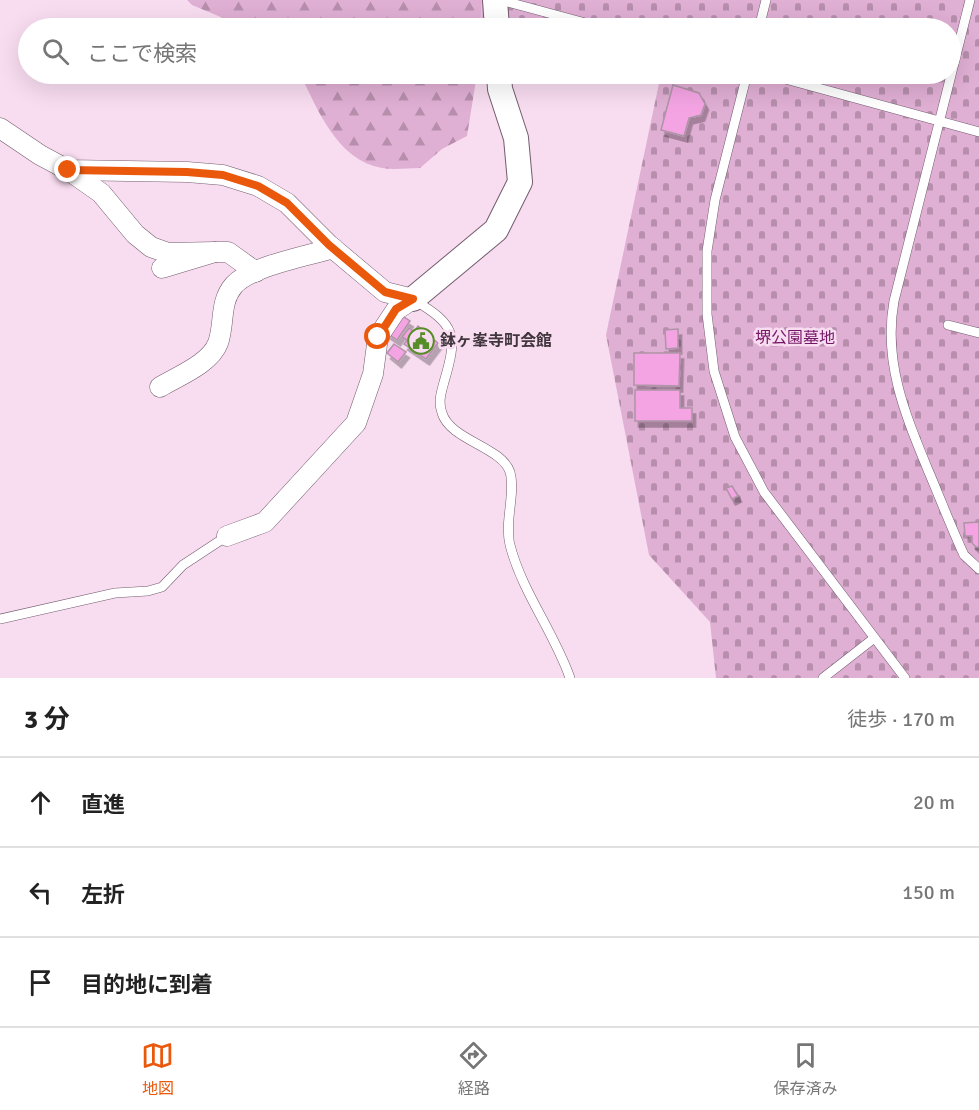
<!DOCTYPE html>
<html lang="ja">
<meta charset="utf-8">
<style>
:root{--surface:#fff;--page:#f6f6f6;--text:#222;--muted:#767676;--line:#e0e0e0;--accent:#ea580c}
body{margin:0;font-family:Signika,"Noto Sans JP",sans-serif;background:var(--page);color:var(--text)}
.stop{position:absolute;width:18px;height:18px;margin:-14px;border:4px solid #ea580c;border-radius:50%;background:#fff}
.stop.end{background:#ea580c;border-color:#fff;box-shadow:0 2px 6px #0008}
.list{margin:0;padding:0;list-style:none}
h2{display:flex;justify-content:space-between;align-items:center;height:78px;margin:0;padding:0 24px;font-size:26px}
h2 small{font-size:20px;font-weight:400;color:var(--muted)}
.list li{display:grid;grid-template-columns:39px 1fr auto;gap:18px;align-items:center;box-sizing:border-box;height:90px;padding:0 24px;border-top:2px solid var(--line)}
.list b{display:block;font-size:22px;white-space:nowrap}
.list em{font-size:20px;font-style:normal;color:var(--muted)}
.icon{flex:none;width:33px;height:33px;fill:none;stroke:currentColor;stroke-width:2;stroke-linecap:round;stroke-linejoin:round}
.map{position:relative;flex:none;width:979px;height:678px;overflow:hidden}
.search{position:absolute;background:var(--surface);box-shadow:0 6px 24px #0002;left:18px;right:18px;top:18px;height:66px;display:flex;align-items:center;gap:15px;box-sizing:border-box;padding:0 21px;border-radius:33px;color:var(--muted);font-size:22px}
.sheet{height:348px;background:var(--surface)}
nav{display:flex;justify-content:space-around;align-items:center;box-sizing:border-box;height:84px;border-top:2px solid var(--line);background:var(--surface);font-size:16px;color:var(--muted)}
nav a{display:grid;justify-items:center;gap:3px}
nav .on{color:var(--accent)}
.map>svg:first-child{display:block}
.forest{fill:url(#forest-firs)}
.cemetery{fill:url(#cemetery-stones)}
.building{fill:#f4a4e3;stroke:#ae94a7;stroke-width:1.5;filter:url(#shadow)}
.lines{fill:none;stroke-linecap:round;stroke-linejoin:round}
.service-casing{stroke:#745d6f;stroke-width:10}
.minor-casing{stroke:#745d6f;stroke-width:21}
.tertiary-casing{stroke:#745d6f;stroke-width:26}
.service{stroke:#fff;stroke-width:9}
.minor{stroke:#fff;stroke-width:20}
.tertiary{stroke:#fff;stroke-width:24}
.route{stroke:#ea580c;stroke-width:8}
.labels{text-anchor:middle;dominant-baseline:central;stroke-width:5;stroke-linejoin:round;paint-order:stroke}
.park-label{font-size:16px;fill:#741766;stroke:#f8dcf0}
.poi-label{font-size:16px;font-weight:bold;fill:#41363e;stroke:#f8dcf0;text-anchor:start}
</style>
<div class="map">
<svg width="979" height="678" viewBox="0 0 979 678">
<defs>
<pattern id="forest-firs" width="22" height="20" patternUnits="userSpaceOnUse" patternTransform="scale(1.5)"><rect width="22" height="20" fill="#e0afd4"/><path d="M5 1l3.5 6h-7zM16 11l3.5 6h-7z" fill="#b78fad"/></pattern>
<pattern id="cemetery-stones" width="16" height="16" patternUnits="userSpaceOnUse" patternTransform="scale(1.5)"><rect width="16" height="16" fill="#e0afd4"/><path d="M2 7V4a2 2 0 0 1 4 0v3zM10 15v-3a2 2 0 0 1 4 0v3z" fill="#b78fad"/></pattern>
<filter id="shadow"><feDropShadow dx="3.5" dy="6" stdDeviation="0" flood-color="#0004"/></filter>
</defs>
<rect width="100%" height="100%" fill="#f8dcf0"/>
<!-- forest -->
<g class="forest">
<path d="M187,0H482L480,28H247L192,5Z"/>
<path d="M300,74H477L467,136L442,149L420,168C408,168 394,170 382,168C337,160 318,110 300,74Z"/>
</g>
<!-- cemetery -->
<path class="cemetery" d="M482,0H979V678H716L710,622L649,555L606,335L661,74H950V28H502L481,23Z"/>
<!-- building -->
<g class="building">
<path d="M673,85L699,93L705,104L701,115L689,118L684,136L661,130Z"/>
<path d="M401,315L410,321L397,340L387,333Z"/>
<path d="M418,326L438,343L426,359L404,344L407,340L402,337L409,328L414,332Z"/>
<path d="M678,329V348L666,349L665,330Z"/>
<path d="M394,344L406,352L398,362L387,353Z"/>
<path d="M634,353H680L679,386L634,385Z"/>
<path d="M635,390H680V408H692V421H635Z"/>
<path d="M732,486L738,496L732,499L726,488Z"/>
<path d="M979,522V547H976L972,543V536H965L964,523Z"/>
</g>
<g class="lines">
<!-- service casing -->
<g class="service-casing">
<g id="service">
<path d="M500,0L604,28"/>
<path d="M970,0L894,301C883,362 905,414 928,470C940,498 951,527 964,555L979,569"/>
<path d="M759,28L766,0"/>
<path d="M747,74L715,200L707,251V314L714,371L735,437L764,492L905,678"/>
<path d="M767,74L979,132"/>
<path d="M414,300C456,325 458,335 444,382C441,393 438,402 442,413C450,440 502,447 510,472C516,493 504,522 510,545C522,592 554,632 570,678"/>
<path d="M948,325L979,333"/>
<path d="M0,619L115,593L148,591L162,587L183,565L227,536"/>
<path d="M823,678L873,639"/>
</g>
</g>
<!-- minor casing -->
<g class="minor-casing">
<g id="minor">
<path d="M0,128L40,155L68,170L187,172L223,175L258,186L287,203L329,245L385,292L413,299"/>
<path d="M68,170L101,193L135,234L151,247L168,253L215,252"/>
<path d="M162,268L215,252H228L256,272"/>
<path d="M160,387C178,376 210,364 218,343C225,324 219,302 234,285C251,266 308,256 333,248"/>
<path d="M227,536L265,522L356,423L373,374L378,337L396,310L413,299"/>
</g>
</g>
<!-- tertiary casing -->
<g class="tertiary-casing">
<g id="tertiary">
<path d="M495,0L497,28"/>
<path d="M413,299L496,230L520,182L516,138L500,89L499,74"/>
</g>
</g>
<!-- service -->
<use href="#service" class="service"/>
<!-- minor -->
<use href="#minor" class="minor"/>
<!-- tertiary -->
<use href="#tertiary" class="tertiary"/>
</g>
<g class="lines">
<!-- route -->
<path class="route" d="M68,170L187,172L223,175L258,186L287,203L329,245L385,292L413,299L396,309L378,337"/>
</g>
<!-- icons -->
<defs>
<g id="civic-ring" transform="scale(1.35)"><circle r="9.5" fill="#f8dcf0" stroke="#568d27" stroke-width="1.5"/><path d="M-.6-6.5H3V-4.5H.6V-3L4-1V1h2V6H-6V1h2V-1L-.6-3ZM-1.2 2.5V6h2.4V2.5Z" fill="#568d27"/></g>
</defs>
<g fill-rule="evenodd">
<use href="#civic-ring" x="421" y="341"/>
</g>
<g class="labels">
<!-- park labels -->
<g class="park-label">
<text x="795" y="338">堺公園墓地</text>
</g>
<!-- poi labels -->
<g class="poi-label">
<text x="440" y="341">鉢ヶ峯寺町会館</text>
</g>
</g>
</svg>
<div class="stop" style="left:378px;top:337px"></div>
<div class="stop end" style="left:68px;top:170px"></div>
<div class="search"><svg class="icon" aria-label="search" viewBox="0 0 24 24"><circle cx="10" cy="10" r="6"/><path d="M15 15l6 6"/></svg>ここで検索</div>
</div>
<section class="sheet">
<h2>3 分<small>徒歩 · 170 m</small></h2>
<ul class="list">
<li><svg class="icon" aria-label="ahead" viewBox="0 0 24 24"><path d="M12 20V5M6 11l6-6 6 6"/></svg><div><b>直進</b></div><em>20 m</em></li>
<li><svg class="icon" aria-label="left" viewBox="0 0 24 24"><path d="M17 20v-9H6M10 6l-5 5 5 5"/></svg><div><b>左折</b></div><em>150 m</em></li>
<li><svg class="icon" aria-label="arrive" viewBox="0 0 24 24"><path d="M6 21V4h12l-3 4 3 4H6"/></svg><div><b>目的地に到着</b></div></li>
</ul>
</section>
<nav>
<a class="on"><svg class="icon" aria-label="map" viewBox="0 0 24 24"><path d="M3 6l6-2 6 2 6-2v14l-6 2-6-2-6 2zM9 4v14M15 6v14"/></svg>地図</a>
<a><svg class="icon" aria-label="directions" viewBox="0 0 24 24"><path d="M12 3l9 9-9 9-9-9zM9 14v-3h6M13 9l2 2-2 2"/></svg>経路</a>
<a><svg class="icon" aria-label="saved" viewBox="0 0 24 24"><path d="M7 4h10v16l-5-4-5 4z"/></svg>保存済み</a>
</nav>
